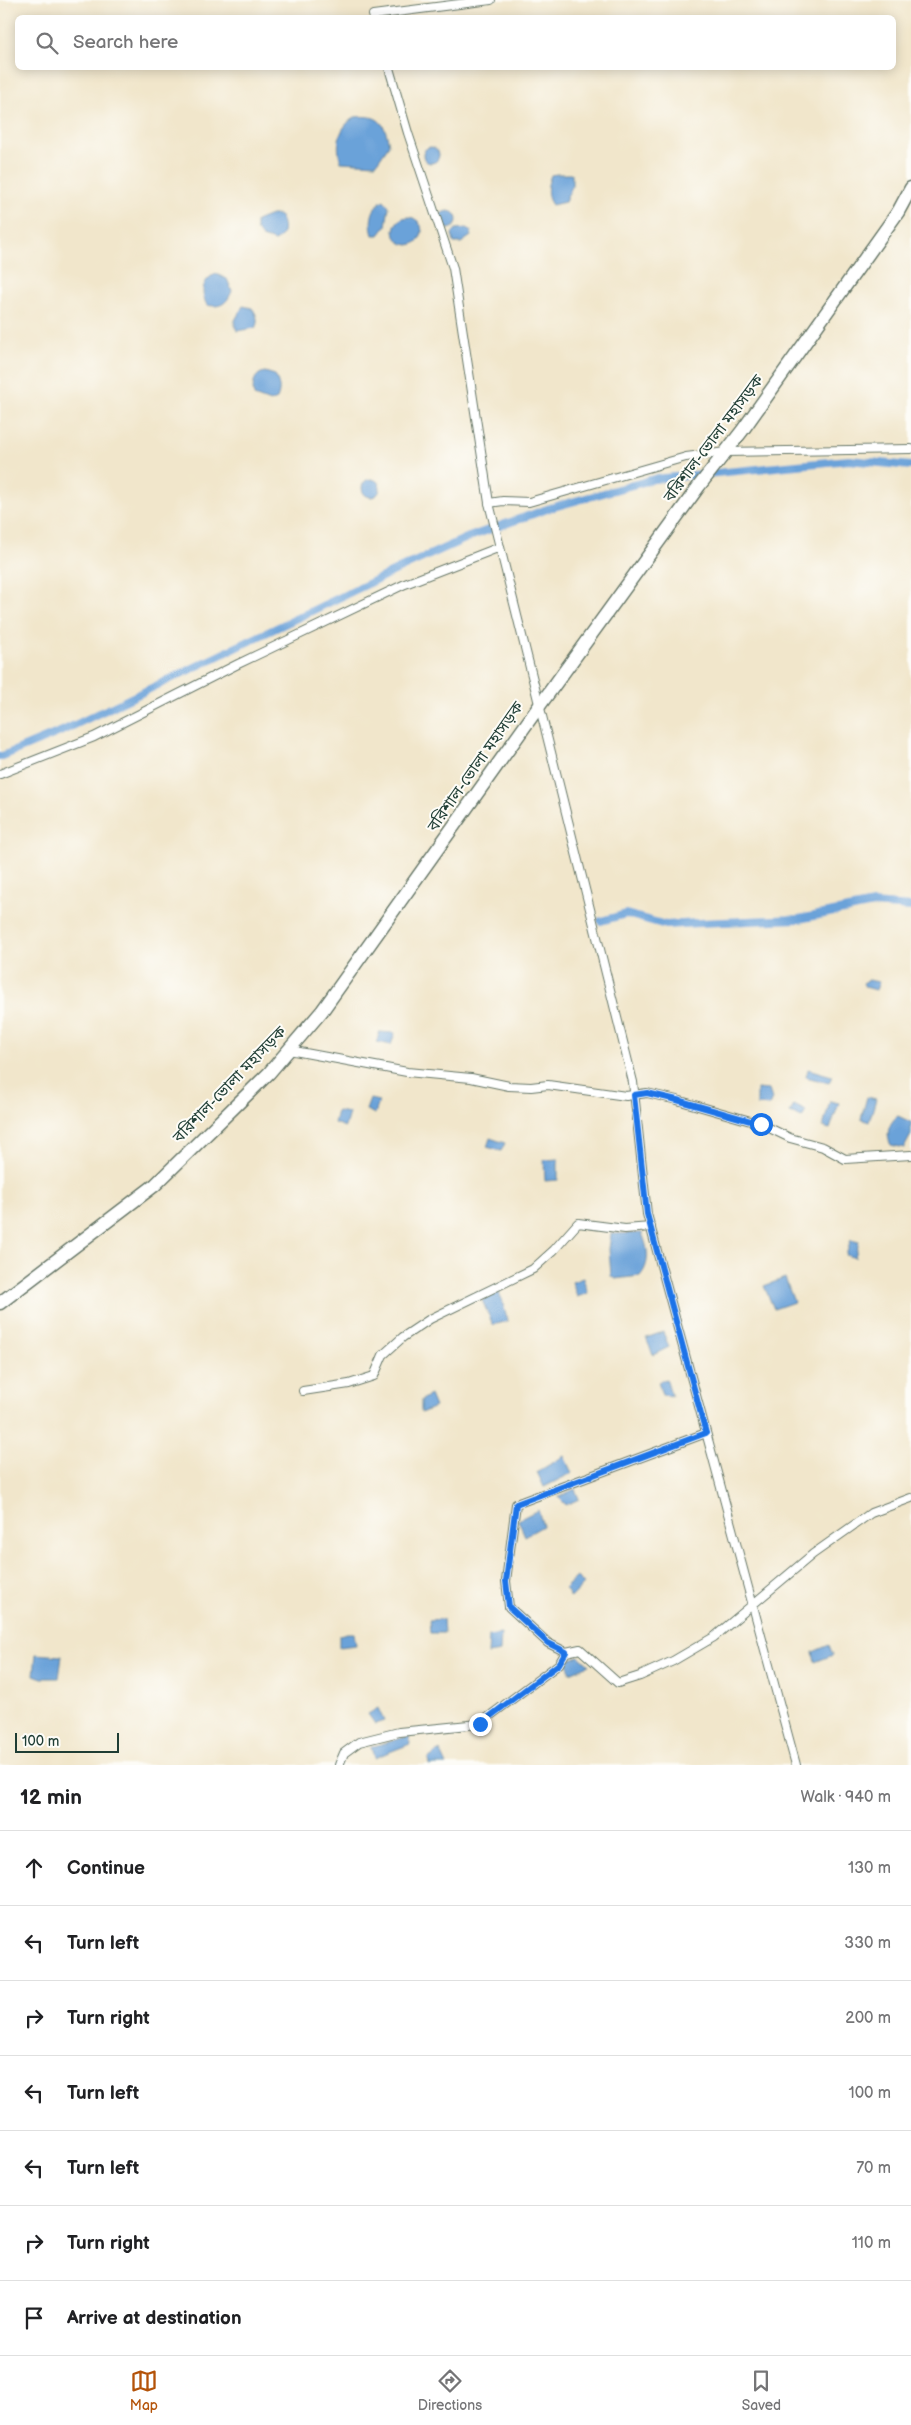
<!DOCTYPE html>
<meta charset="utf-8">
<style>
:root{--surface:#fff;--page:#f6f6f6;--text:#202124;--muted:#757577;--line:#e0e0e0;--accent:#b45309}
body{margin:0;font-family:"Balsamiq Sans","Noto Sans Bengali",sans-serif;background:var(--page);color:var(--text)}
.scale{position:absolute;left:15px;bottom:12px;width:104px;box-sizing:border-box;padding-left:5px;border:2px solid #1f3d34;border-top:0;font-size:14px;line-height:18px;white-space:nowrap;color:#1f3d34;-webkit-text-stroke:4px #fdfcf7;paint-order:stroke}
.stop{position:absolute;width:15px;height:15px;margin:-11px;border:4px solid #1a73e8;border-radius:50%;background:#fff}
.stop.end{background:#1a73e8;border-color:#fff;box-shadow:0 1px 5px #0008}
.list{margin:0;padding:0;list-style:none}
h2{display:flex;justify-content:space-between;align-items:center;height:65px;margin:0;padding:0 20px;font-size:21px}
h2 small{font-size:16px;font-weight:400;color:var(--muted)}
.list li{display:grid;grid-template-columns:32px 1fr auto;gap:15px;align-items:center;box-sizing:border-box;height:75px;padding:0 20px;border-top:1px solid var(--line)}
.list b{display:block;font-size:19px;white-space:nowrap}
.list em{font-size:16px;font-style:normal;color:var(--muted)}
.icon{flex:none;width:28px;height:28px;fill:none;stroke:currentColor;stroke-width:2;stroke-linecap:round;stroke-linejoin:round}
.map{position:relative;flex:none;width:911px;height:1765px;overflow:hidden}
.search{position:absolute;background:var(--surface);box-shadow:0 2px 12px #0003;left:15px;right:15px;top:15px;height:55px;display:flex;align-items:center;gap:12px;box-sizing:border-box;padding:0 18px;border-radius:8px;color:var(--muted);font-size:19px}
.sheet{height:590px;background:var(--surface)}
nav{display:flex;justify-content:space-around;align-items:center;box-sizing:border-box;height:70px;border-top:1px solid var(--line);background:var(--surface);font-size:14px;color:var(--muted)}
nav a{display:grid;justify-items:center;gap:2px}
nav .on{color:var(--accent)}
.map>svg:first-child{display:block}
.water{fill:#6ba2d9;stroke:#457086}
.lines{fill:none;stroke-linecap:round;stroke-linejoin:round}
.canal{stroke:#6ba2d9;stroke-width:8}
.minor-casing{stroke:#687869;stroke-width:10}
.trunk-casing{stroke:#687869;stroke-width:15}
.minor{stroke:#fff;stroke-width:8}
.trunk{stroke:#fff;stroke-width:12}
.route{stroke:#1a73e8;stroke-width:6}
.labels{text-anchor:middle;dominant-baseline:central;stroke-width:4;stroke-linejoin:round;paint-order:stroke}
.street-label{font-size:16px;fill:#1f3d34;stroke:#fdfcf7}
</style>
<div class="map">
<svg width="911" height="1765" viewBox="0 0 911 1765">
<rect width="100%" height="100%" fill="#fdfcf7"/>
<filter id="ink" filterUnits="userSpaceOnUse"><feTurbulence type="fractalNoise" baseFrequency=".02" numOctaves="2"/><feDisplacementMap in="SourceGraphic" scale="10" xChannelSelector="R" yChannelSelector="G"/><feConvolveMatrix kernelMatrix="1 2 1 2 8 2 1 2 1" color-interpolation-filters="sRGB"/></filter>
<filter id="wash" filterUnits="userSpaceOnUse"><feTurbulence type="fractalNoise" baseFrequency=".0096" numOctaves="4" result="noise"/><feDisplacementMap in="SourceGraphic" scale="20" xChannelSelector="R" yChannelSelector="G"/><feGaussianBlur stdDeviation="1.12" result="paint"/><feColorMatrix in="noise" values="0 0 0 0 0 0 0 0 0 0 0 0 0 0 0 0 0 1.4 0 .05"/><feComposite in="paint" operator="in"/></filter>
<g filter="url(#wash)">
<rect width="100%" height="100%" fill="#f1e6cb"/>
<!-- water -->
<g class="water">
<path d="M355,117C380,114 385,123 389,145L376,164L341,162C335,144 339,127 355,117Z"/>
<circle cx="431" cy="155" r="8"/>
<path d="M557,174H572V186L565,202L552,205C545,196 547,185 551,175Z"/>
<path d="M384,200L389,207L386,226L379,235H373C369,223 371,206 384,200Z"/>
<circle cx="448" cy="220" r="9"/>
<path d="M271,215H279C285,224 286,236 275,241L262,237L256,229V221Z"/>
<circle cx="408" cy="231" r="14"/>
<path d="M467,228L471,231V236L461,243H454L452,234L456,229Z"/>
<path d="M216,274L227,279L232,291C227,304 220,308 207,305C200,293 202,279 216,274Z"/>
<path d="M243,306L252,308C257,314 259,322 255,328L237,331L234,322Z"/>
<path d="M265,372L275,375C279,383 281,390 277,399L270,402L254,396C252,386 253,374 265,372Z"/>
<circle cx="371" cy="488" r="9"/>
<path d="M868,980L879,982L876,990L865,987L863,983Z"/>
<path d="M379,1032L395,1033L391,1045L377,1042Z"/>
<path d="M808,1069L832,1076L829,1083L806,1077Z"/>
<path d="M757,1089L769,1090L772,1099L769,1106L757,1105Z"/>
<path d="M867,1097L876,1099L869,1122L861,1119Z"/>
<path d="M370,1099L379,1101L375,1114L366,1110Z"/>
<path d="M830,1101L839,1103L830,1129L823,1127Z"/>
<path d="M794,1105L806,1111L802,1118L790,1113Z"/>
<path d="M337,1111L349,1113L345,1127L334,1123Z"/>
<path d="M898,1116L911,1122V1135L904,1148L891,1145C885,1135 889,1122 898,1116Z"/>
<path d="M490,1138L505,1143L501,1151L487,1147Z"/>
<path d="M558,1159V1180L545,1181L544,1160Z"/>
<path d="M642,1233C648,1248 651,1263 640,1276L615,1279L611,1276L609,1249L611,1234Z"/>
<path d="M851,1240L859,1242L855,1258L846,1255Z"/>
<path d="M583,1278L588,1293L577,1297L572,1282Z"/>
<path d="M785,1278L794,1302L774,1309L764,1286Z"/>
<path d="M499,1292L508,1321L493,1325L482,1300Z"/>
<path d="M663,1332L669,1347L653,1355L646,1338Z"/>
<path d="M666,1379L672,1396L662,1395L658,1382Z"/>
<path d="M430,1395L435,1407L421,1413V1400Z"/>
<path d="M564,1456L572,1473L544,1487L537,1472Z"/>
<path d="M575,1489L579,1499L566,1505L558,1497Z"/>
<path d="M538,1510L543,1526L525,1536L518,1520Z"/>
<path d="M577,1577L584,1584L571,1598L565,1588Z"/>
<path d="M443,1619L444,1633H430L429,1620Z"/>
<path d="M347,1633H354L356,1645L339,1647V1635Z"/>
<path d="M501,1634L500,1652L488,1654L489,1636Z"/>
<path d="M829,1645L833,1655L815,1662L813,1652Z"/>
<path d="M36,1654L62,1656L59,1678H42L34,1675Z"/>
<path d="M579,1656L589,1665L570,1673L567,1660Z"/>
<path d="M378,1708L384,1721L375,1724L368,1714Z"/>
<path d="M409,1736L410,1744L374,1758L371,1747Z"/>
<path d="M440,1750L447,1765H429L428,1759Z"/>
</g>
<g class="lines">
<!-- canal -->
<g class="canal">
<path d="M0,757L60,732L403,567L469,537L550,508L654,479L849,460L911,466"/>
<path d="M601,921L626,914L666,925L699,923L799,919L873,904L911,907"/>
</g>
</g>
</g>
<g filter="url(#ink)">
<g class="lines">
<!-- minor casing -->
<g class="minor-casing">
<g id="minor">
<path d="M374,18L373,15L491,0"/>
<path d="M389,68L408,133L453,268L489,503L633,1082L647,1214L796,1765"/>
<path d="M489,503L503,501L529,502L686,457L726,452L911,449"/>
<path d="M0,774L94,737L238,664L405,584L500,547"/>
<path d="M289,1050L407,1072L471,1078L509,1086L531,1087L548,1085L626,1096L647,1093L677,1100L761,1124L790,1138L823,1147L845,1159L911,1155"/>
<path d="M303,1391L349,1384L374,1376L383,1355L403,1337L430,1319L533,1269L554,1250L578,1223L625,1229L651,1227"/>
<path d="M566,1652L548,1643L509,1607L506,1581L516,1504L706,1433"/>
<path d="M339,1765L344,1753L359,1742L399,1732L479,1724L559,1664L566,1652L580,1649L618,1683L640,1676L673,1661L714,1637L813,1554L871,1513L911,1498"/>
</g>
</g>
<!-- trunk casing -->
<g class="trunk-casing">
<path id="trunk" d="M0,1303L155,1185L269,1073L322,1011L540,705L699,486L742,431L898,212L911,188"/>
</g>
<!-- minor -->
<use href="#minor" class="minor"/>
<!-- trunk -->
<use href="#trunk" class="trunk"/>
</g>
</g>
<g class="lines" filter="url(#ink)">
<!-- route -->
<path class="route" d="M480,1724L559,1664L566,1652L548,1643L509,1607L506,1581L516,1504L706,1433L647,1214L634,1095L647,1093L677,1100L761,1124"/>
</g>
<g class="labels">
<!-- street labels -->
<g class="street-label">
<text transform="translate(714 439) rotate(-53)">বরিশাল-ভোলা মহাসড়ক</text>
<text transform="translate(476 767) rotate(-55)">বরিশাল-ভোলা মহাসড়ক</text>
<text transform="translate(230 1085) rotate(-46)">বরিশাল-ভোলা মহাসড়ক</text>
</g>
</g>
</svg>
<div class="scale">100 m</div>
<div class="stop" style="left:761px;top:1124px"></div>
<div class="stop end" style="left:480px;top:1724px"></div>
<div class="search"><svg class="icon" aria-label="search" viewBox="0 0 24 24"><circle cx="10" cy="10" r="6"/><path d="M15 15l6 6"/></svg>Search here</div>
</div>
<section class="sheet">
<h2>12 min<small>Walk · 940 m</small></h2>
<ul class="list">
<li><svg class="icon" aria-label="ahead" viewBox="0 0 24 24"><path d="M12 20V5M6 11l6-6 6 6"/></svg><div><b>Continue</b></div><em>130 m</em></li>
<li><svg class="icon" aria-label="left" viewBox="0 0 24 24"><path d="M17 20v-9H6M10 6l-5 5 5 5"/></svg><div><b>Turn left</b></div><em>330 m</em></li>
<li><svg class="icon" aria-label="right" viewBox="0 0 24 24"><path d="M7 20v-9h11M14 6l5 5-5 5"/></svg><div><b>Turn right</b></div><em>200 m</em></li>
<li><svg class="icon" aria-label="left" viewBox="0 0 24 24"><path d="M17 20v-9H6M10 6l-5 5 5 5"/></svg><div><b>Turn left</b></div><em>100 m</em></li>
<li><svg class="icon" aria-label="left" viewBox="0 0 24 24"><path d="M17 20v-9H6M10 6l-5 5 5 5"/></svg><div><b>Turn left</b></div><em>70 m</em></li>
<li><svg class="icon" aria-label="right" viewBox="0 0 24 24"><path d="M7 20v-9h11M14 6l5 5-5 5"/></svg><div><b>Turn right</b></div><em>110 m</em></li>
<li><svg class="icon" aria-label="arrive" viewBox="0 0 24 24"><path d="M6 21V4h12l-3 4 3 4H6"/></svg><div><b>Arrive at destination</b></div></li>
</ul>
</section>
<nav>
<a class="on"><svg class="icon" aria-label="map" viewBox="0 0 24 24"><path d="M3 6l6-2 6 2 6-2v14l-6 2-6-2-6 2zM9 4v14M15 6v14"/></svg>Map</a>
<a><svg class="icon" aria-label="directions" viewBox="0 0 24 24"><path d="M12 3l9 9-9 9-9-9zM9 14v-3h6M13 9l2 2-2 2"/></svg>Directions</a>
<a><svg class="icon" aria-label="saved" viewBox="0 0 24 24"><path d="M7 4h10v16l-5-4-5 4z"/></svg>Saved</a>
</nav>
